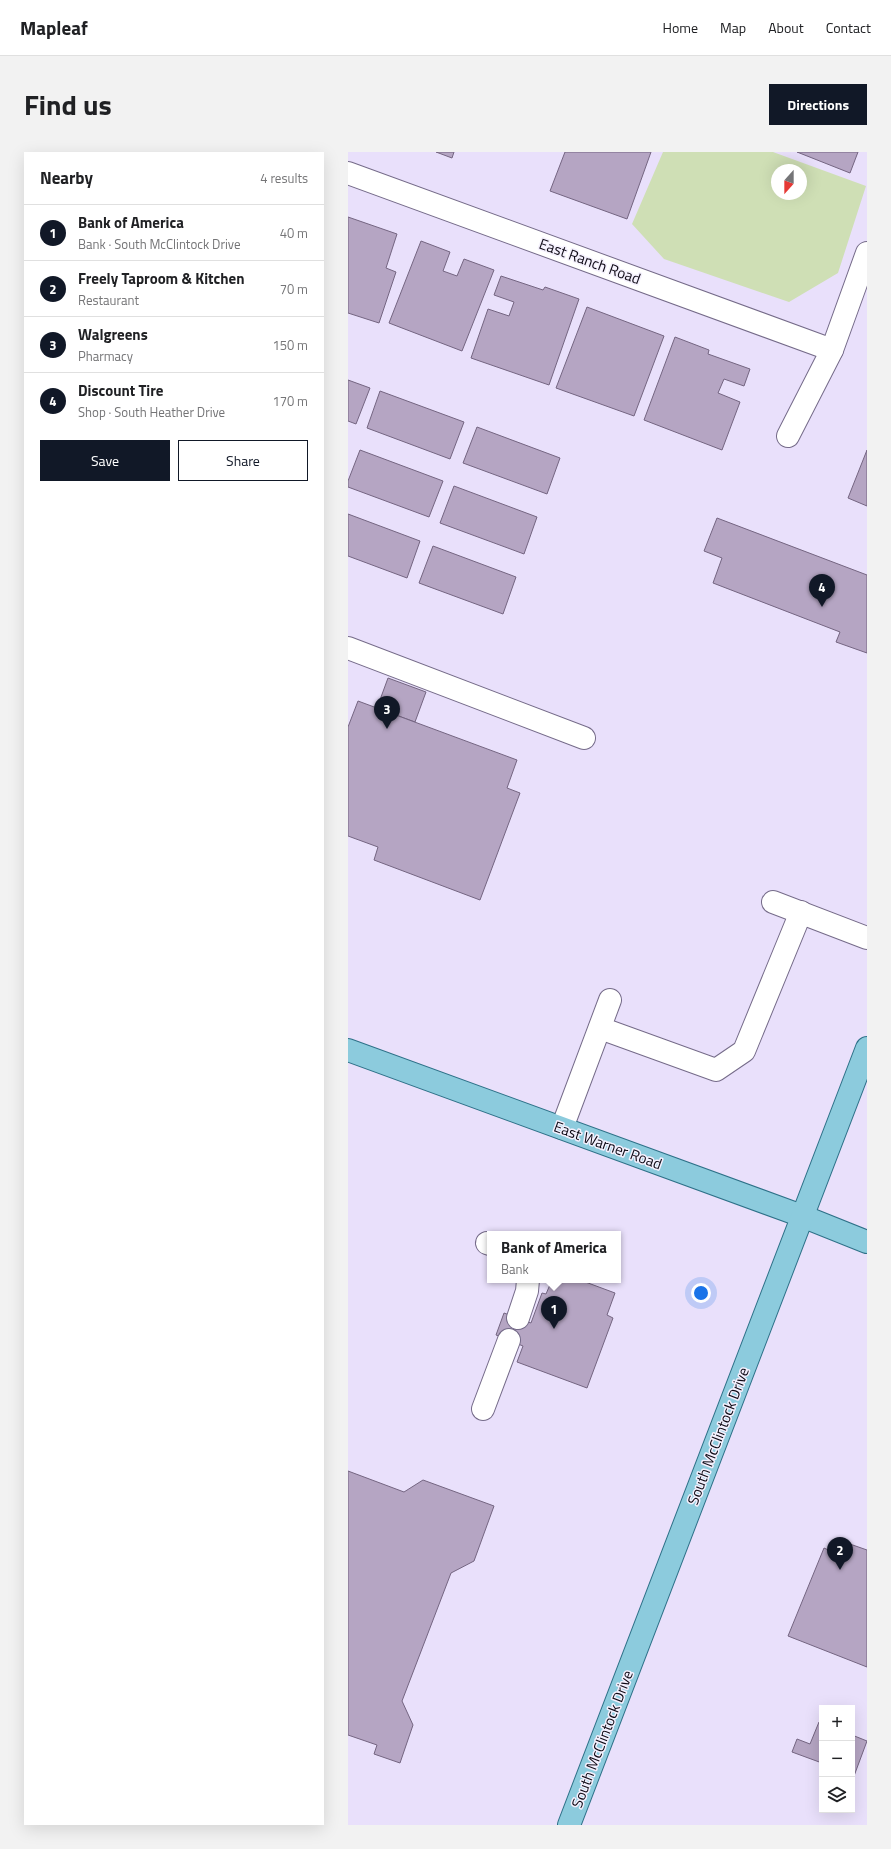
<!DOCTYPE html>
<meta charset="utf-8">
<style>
:root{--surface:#fff;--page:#f2f2f2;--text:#202124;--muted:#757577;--line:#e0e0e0;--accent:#111827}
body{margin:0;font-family:"Titillium Web",sans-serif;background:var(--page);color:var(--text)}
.controls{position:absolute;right:12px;bottom:12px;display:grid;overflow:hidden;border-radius:0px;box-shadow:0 4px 16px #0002}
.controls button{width:36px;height:36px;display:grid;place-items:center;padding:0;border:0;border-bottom:1px solid var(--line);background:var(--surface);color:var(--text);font:20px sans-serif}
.compass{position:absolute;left:423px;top:12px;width:36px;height:36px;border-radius:50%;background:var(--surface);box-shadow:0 4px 16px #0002;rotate:201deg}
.you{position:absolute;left:353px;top:1141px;width:14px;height:14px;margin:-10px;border:3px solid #fff;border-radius:50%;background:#1a73e8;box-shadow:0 0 0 6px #1a73e833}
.badge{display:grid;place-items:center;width:26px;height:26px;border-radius:50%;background:var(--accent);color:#fff;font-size:13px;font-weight:700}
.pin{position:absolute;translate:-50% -33px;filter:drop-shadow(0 1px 2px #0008)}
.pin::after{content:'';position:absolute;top:21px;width:14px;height:12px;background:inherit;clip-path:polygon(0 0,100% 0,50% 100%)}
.popup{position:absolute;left:139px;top:1079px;width:134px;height:52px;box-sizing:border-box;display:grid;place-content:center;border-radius:0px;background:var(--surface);filter:drop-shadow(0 1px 3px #0005);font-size:13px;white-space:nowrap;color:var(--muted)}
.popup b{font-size:15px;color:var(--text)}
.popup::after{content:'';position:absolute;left:50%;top:100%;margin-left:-8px;border:8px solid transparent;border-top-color:var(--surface)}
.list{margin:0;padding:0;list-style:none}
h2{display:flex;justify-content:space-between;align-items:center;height:52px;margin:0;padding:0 16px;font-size:17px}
h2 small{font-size:13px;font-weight:400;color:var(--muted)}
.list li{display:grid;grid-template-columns:26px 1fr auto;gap:12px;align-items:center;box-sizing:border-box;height:56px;padding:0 16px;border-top:1px solid var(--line)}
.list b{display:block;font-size:15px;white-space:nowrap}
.list p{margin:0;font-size:13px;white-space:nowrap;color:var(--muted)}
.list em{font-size:13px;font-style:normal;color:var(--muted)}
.actions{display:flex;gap:8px;padding:12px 16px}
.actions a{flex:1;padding:9px 0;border:1px solid var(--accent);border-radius:0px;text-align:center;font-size:14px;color:var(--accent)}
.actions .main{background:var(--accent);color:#fff}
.icon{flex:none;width:22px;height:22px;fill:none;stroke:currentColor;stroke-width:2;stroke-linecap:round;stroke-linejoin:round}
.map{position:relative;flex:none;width:519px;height:1673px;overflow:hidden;border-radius:0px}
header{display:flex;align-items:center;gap:24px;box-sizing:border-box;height:56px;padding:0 20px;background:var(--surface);border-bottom:1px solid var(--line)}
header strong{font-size:19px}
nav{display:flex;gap:22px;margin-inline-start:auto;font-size:14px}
.intro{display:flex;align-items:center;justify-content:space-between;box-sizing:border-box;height:96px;padding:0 24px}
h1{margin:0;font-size:28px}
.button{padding:10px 18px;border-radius:0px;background:var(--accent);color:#fff;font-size:14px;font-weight:700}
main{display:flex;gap:24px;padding:0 24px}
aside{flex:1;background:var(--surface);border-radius:0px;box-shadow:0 4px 16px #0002}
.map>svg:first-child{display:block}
.green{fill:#cfdfb5;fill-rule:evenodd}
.building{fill:#b5a5c3;stroke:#746581}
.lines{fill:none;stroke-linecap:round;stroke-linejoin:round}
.minor-casing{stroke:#756b89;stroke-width:24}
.major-casing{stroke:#2e7188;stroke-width:24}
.minor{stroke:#fff;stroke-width:22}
.major{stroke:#8ccbdd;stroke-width:22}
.labels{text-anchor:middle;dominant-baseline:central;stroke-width:3;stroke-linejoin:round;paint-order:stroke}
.street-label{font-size:15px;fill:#0d0914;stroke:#f4f0fd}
</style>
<header>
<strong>Mapleaf</strong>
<nav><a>Home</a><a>Map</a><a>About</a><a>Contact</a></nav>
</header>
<div class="intro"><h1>Find us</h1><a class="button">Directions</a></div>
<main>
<aside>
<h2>Nearby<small>4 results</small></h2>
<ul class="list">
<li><span class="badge">1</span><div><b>Bank of America</b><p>Bank · South McClintock Drive</p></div><em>40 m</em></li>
<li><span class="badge">2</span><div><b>Freely Taproom &amp; Kitchen</b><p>Restaurant</p></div><em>70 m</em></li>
<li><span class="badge">3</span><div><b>Walgreens</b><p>Pharmacy</p></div><em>150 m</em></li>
<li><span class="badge">4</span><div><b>Discount Tire</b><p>Shop · South Heather Drive</p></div><em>170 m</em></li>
</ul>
<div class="actions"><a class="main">Save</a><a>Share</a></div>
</aside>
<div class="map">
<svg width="519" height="1673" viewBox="0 0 519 1673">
<rect width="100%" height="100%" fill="#e9e0fb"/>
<!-- green -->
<path class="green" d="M315,0H425L518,34L490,121L441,150L316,107L284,72ZM429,18H453V42H429Z"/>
<!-- building -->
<g class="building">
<path d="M88,0H106L104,6Z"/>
<path d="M217,0H303L279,67L202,39Z"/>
<path d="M449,0H510L502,21Z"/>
<path d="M0,65L49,82L38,116L48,120L31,171L0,161Z"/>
<path d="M73,89L102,100L95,119L109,124L116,107L146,118L114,199L41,171Z"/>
<path d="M153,124L195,138L197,135L231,147L201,233L123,206L140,157L161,164L166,150L146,143Z"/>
<path d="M239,155L316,184L286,264L208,236Z"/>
<path d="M327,185L361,198L360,202L402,217L396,234L376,227L370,241L392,250L374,298L296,268Z"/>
<path d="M0,228L22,236L8,272L0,269Z"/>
<path d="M32,239L116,270L102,307L19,276Z"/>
<path d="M129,275L212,306L199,342L115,311Z"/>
<path d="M12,298L95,329L81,365L0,335V329Z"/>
<path d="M519,298V354L500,346Z"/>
<path d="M106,334L189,365L176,402L92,371Z"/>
<path d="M0,362L72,389L59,426L0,404Z"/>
<path d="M369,366L519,423V501L488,490L492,480L365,431L374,406L356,399Z"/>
<path d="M85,394L168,425L155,462L71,431Z"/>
<path d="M40,526L78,540L67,570L29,556Z"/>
<path d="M10,549L169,608L159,636L172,641L132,748L26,708L30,695L0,684V575Z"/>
<path d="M204,1128H232L267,1141L259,1163L265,1166L239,1236L169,1210L175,1194L148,1183L156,1161L183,1171L194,1141L198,1142Z"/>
<path d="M0,1319L56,1340L75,1328L146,1354L126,1409L103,1421L54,1549L65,1573L52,1611L26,1602L29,1593L0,1583Z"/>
<path d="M499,1391L519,1398V1515L440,1484L476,1396L494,1404Z"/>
<path d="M471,1570L474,1571V1611L444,1600L449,1587L462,1592Z"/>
<path d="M504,1583L519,1589L506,1624L504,1623Z"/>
</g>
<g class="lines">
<!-- minor casing -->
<g class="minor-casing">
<g id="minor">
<path d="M0,21L484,198"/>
<path d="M440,284L484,198L519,101"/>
<path d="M0,496L236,586"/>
<path d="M425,750L519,786"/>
<path d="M252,876L368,918L396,899L453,760"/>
<path d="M214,976L262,848"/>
<path d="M139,1091L142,1092"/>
<path d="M170,1166L179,1139L180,1128"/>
<path d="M135,1257L161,1188"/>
</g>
</g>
<!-- major casing -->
<g class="major-casing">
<g id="major">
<path d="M0,898L454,1064L519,1090"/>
<path d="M221,1673L519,896"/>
</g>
</g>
<!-- minor -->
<use href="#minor" class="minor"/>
<!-- major -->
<use href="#major" class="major"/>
</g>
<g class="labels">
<!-- street labels -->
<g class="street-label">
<text transform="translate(242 109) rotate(20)">East Ranch Road</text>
<text transform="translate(260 993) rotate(20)">East Warner Road</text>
<text transform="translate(370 1284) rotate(-69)">South McClintock Drive</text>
<text transform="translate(254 1587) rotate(-69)">South McClintock Drive</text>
</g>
</g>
</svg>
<div class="controls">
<button>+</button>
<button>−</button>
<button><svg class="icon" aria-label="layers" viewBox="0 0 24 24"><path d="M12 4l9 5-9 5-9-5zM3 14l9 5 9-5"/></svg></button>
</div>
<svg class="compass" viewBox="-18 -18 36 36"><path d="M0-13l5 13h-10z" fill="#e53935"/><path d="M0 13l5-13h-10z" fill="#757577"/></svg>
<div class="you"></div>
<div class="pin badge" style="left:206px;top:1177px">1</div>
<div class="popup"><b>Bank of America</b>Bank</div>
<div class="pin badge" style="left:492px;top:1418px">2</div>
<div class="pin badge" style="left:39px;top:577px">3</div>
<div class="pin badge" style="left:474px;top:455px">4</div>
</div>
</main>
